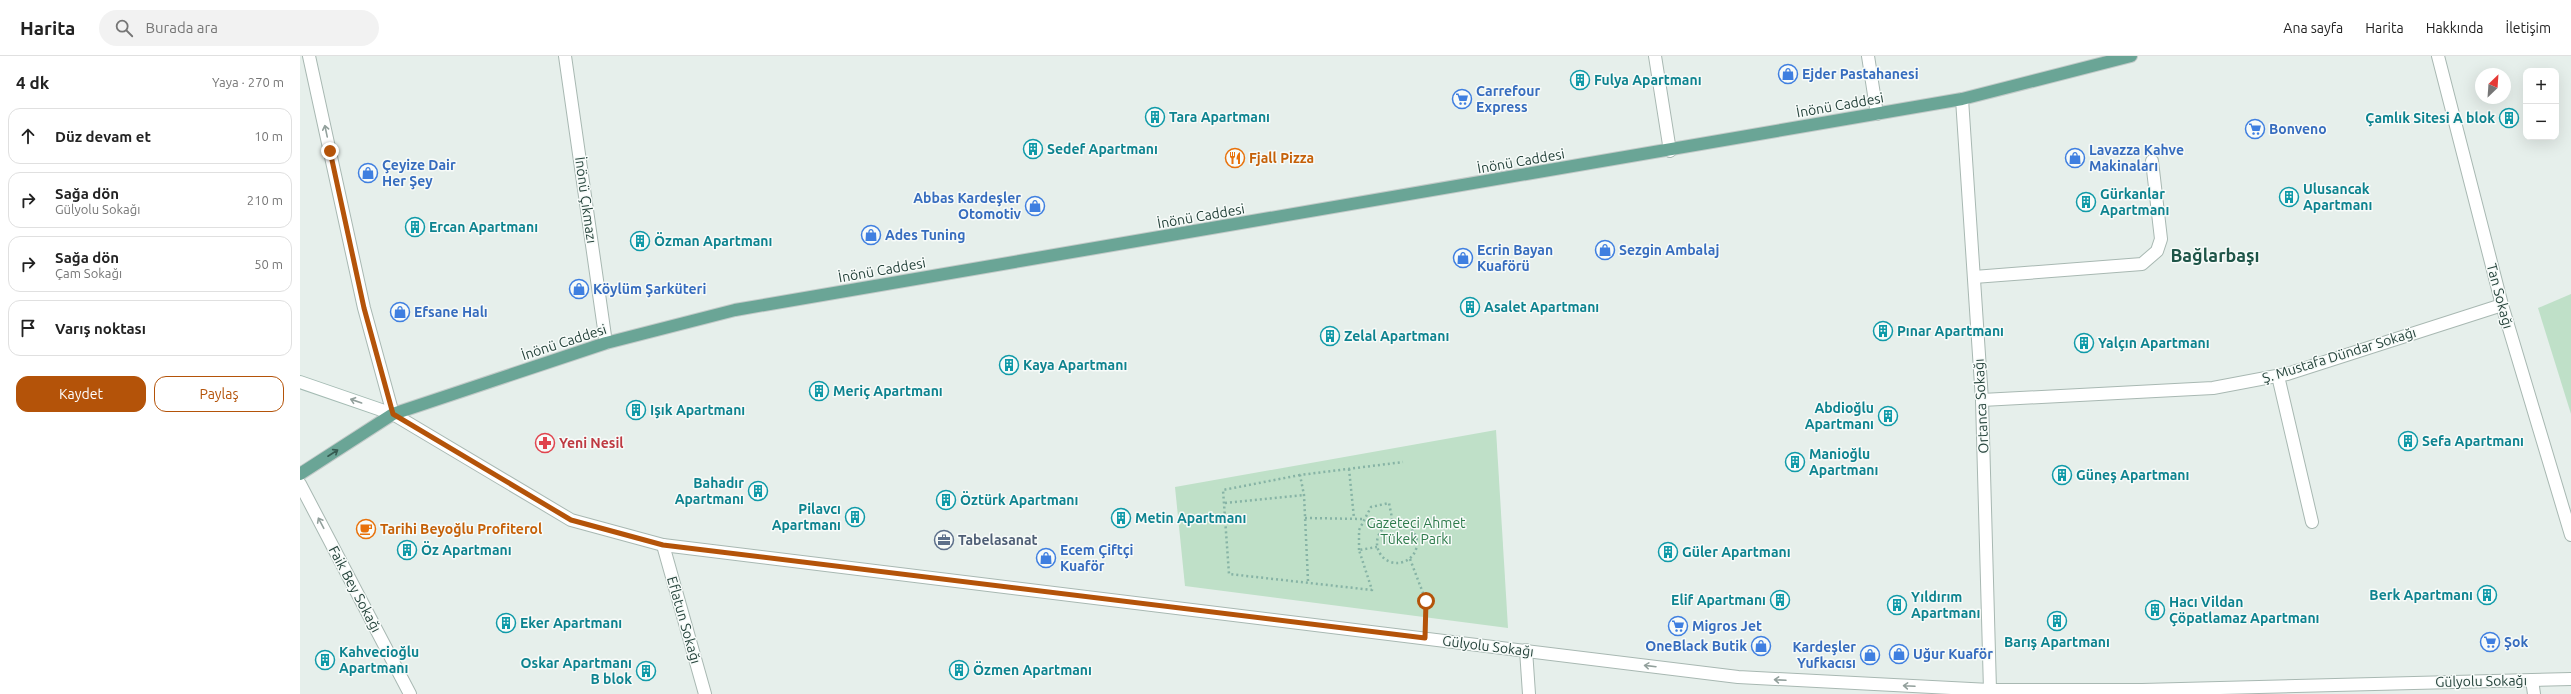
<!DOCTYPE html>
<html lang="tr">
<meta charset="utf-8">
<style>
:root{--surface:#fff;--page:#f2f2f2;--text:#222;--muted:#767676;--line:#e0e0e0;--accent:#b45309}
body{margin:0;font-family:Ubuntu,sans-serif;background:var(--page);color:var(--text)}
.controls{position:absolute;right:12px;top:12px;display:grid;overflow:hidden;border-radius:8px;box-shadow:0 4px 16px #0002}
.controls button{width:36px;height:36px;display:grid;place-items:center;padding:0;border:0;border-bottom:1px solid var(--line);background:var(--surface);color:var(--text);font:20px sans-serif}
.compass{position:absolute;left:2175px;top:12px;width:36px;height:36px;border-radius:50%;background:var(--surface);box-shadow:0 4px 16px #0002;rotate:25deg}
.stop{position:absolute;width:12px;height:12px;margin:-9px;border:3px solid #b45309;border-radius:50%;background:#fff}
.stop.end{background:#b45309;border-color:#fff;box-shadow:0 1px 4px #0008}
.list{margin:0;padding:0;list-style:none}
h2{display:flex;justify-content:space-between;align-items:center;height:52px;margin:0;padding:0 16px;font-size:17px}
h2 small{font-size:13px;font-weight:400;color:var(--muted)}
.list li{display:grid;grid-template-columns:26px 1fr auto;gap:12px;align-items:center;box-sizing:border-box;height:56px;margin:0 8px 8px;padding:0 8px;border:1px solid var(--line);border-radius:12px}
.list b{display:block;font-size:15px;white-space:nowrap}
.list p{margin:0;font-size:13px;white-space:nowrap;color:var(--muted)}
.list em{font-size:13px;font-style:normal;color:var(--muted)}
.actions{display:flex;gap:8px;padding:12px 16px}
.actions a{flex:1;padding:9px 0;border:1px solid var(--accent);border-radius:12px;text-align:center;font-size:14px;color:var(--accent)}
.actions .main{background:var(--accent);color:#fff}
.icon{flex:none;width:22px;height:22px;fill:none;stroke:currentColor;stroke-width:2;stroke-linecap:round;stroke-linejoin:round}
.map{position:relative;flex:none;width:2271px;height:638px;overflow:hidden}
header{display:flex;align-items:center;gap:24px;box-sizing:border-box;height:56px;padding:0 20px;background:var(--surface);border-bottom:1px solid var(--line)}
header strong{font-size:19px}
nav{display:flex;gap:22px;margin-inline-start:auto;font-size:14px}
.search{width:280px;height:36px;background:var(--page);display:flex;align-items:center;gap:10px;box-sizing:border-box;padding:0 14px;border-radius:22px;color:var(--muted);font-size:15px}
main{display:flex}
aside{flex:1;background:var(--surface)}
.map>svg:first-child{display:block}
.green{fill:#bfe0c8}
.lines{fill:none;stroke-linecap:round;stroke-linejoin:round}
.service-casing{stroke:#a8b8b2;stroke-width:14}
.minor-casing{stroke:#a8b8b2;stroke-width:14}
.secondary-casing{stroke:#a4bbb3;stroke-width:14}
.primary-casing{stroke:#c2cac8;stroke-width:14}
.path{stroke:#86b3a5;stroke-width:2.5;stroke-dasharray:2 3;stroke-linecap:butt}
.service{stroke:#fff;stroke-width:12}
.minor{stroke:#fff;stroke-width:12}
.secondary{stroke:#fff;stroke-width:12}
.primary{stroke:#6aa596;stroke-width:12}
.oneway{stroke:#92a09c}
.oneway2{stroke:#365b51}
.route{stroke:#b45309;stroke-width:5}
.labels{text-anchor:middle;dominant-baseline:central;stroke-width:3;stroke-linejoin:round;paint-order:stroke}
.shop-label{font-size:14px;font-weight:bold;fill:#366cbe;stroke:#f7fbf9;text-anchor:start}
.culture-label{font-size:14px;font-weight:bold;fill:#0d838f;stroke:#f7fbf9;text-anchor:start}
.street-label{font-size:14px;fill:#24423a;stroke:#f7fbf9}
.food-label{font-size:14px;font-weight:bold;fill:#c56008;stroke:#f7fbf9;text-anchor:start}
.health-label{font-size:14px;font-weight:bold;fill:#be3a42;stroke:#f7fbf9;text-anchor:start}
.park-label{font-size:14px;fill:#2d7a4b;stroke:#f7fbf9}
.service-label{font-size:14px;font-weight:bold;fill:#4e5e75;stroke:#f7fbf9;text-anchor:start}
.district-label{font-size:18px;font-weight:bold;fill:#1f5548;stroke:#f7fbf9}
</style>
<header>
<strong>Harita</strong>
<div class="search"><svg class="icon" aria-label="search" viewBox="0 0 24 24"><circle cx="10" cy="10" r="6"/><path d="M15 15l6 6"/></svg>Burada ara</div>
<nav><a>Ana sayfa</a><a>Harita</a><a>Hakkında</a><a>İletişim</a></nav>
</header>
<main>
<aside>
<h2>4 dk<small>Yaya · 270 m</small></h2>
<ul class="list">
<li><svg class="icon" aria-label="ahead" viewBox="0 0 24 24"><path d="M12 20V5M6 11l6-6 6 6"/></svg><div><b>Düz devam et</b></div><em>10 m</em></li>
<li><svg class="icon" aria-label="right" viewBox="0 0 24 24"><path d="M7 20v-9h11M14 6l5 5-5 5"/></svg><div><b>Sağa dön</b><p>Gülyolu Sokağı</p></div><em>210 m</em></li>
<li><svg class="icon" aria-label="right" viewBox="0 0 24 24"><path d="M7 20v-9h11M14 6l5 5-5 5"/></svg><div><b>Sağa dön</b><p>Çam Sokağı</p></div><em>50 m</em></li>
<li><svg class="icon" aria-label="arrive" viewBox="0 0 24 24"><path d="M6 21V4h12l-3 4 3 4H6"/></svg><div><b>Varış noktası</b></div></li>
</ul>
<div class="actions"><a class="main">Kaydet</a><a>Paylaş</a></div>
</aside>
<div class="map">
<svg width="2271" height="638" viewBox="0 0 2271 638">
<rect width="100%" height="100%" fill="#e6efeb"/>
<!-- green -->
<g class="green">
<path d="M2271,238V358L2238,252Z"/>
<path d="M1196,374L1208,572L885,530L875,431Z"/>
</g>
<g class="lines">
<!-- service casing -->
<g class="service-casing">
<path id="service" d="M1674,221L1842,208L1857,195L1861,183L1852,105"/>
</g>
<!-- minor casing -->
<g class="minor-casing">
<g id="minor">
<path d="M9,0L64,252L93,358L271,464L363,489L1438,621L1690,634H1842L2271,623"/>
<path d="M265,0L306,287"/>
<path d="M1355,0L1370,95"/>
<path d="M1568,0L1577,58"/>
<path d="M2138,0L2202,249L2271,479"/>
<path d="M1662,43L1682,344L1690,634"/>
<path d="M1978,320L2012,466"/>
<path d="M1682,344L1913,332L1987,318L2202,249"/>
<path d="M0,428L110,638"/>
<path d="M363,489L405,638"/>
<path d="M1226,594L1229,638"/>
<path d="M2232,624L2234,638"/>
</g>
</g>
<!-- secondary casing -->
<g class="secondary-casing">
<path id="secondary" d="M0,326L93,358"/>
</g>
<!-- primary casing -->
<g class="primary-casing">
<path id="primary" d="M0,418L93,358L306,287L435,254L1662,43L1831,0"/>
</g>
<!-- path -->
<g class="path">
<path d="M1049,413L1054,462"/>
<path d="M1000,419L923,434L929,518L1072,534L1059,494L1077,491"/>
<path d="M925,447L1004,439"/>
<path d="M1005,462L1064,463"/>
<circle cx="1097" cy="487" r="20"/>
<path d="M1059,494V474L1071,451L1089,447L1093,467"/>
<path d="M1110,503L1126,545V559"/>
<path d="M1008,525L1004,439L1000,419L1103,406"/>
</g>
<!-- service -->
<use href="#service" class="service"/>
<!-- minor -->
<use href="#minor" class="minor"/>
<!-- secondary -->
<use href="#secondary" class="secondary"/>
<!-- primary -->
<use href="#primary" class="primary"/>
</g>
<!-- one-way arrows -->
<defs><path id="oneway-shaft" d="M-6 0H5M1.5-3L5.5 0L1.5 3" fill="none" stroke-width="1.6" stroke-linecap="round" stroke-linejoin="round"/></defs>
<g class="oneway">
<use href="#oneway-shaft" transform="translate(26 75) rotate(-102)"/>
<use href="#oneway-shaft" transform="translate(56 345) rotate(-161)"/>
<use href="#oneway-shaft" transform="translate(21 467) rotate(-118)"/>
<use href="#oneway-shaft" transform="translate(1350 610) rotate(-173)"/>
<use href="#oneway-shaft" transform="translate(1480 624) rotate(-177)"/>
<use href="#oneway-shaft" transform="translate(1609 630) rotate(-177)"/>
</g>
<use class="oneway2" href="#oneway-shaft" transform="translate(33 397) rotate(-33)"/>
<g class="lines">
<!-- route -->
<path class="route" d="M30,95L64,252L93,358L271,464L363,489L1125,582L1126,545"/>
</g>
<!-- icons -->
<defs>
<g id="shop-ring" transform="scale(1)"><circle r="9.5" fill="#f7fbf9" stroke="#3f7fe0" stroke-width="1.5"/><path d="M-5-2.5h2.3a2.7 3.5 0 0 1 5.4 0H5L5.5 6h-11ZM-1.5-2.5h3a1.5 2.3 0 0 0-3 0Z" fill="#3f7fe0"/></g>
<g id="building-ring" transform="scale(1)"><circle r="9.5" fill="#f7fbf9" stroke="#0f9aa8" stroke-width="1.5"/><path d="M-4-6H4V6H1V3H-1V6H-4ZM-2.5-4.3h1.7v1.8h-1.7ZM.8-4.3h1.7v1.8H.8ZM-2.5-1h1.7V.8h-1.7ZM.8-1h1.7V.8H.8Z" fill="#0f9aa8"/></g>
<g id="supermarket-ring" transform="scale(1)"><circle r="9.5" fill="#f7fbf9" stroke="#3f7fe0" stroke-width="1.5"/><path d="M-6-5.5h2.5l.6 2H6L4.5 2H-2.5L-4.4-4H-6ZM-1.5 3.2a1.3 1.3 0 1 0 .1 0ZM3 3.2a1.3 1.3 0 1 0 .1 0Z" fill="#3f7fe0"/></g>
<g id="restaurant-ring" transform="scale(1)"><circle r="9.5" fill="#f7fbf9" stroke="#e8710a" stroke-width="1.5"/><path d="M-5-6h1v4h1v-4h1v4h1v-4h1v5L-1.5 .5V6h-2V.5L-5-1ZM5-6V6H3V1.5H1.5Q1.5-4 5-6Z" fill="#e8710a"/></g>
<g id="pharmacy-ring" transform="scale(1)"><circle r="9.5" fill="#f7fbf9" stroke="#e0444e" stroke-width="1.5"/><path d="M-2-6h4v4h4v4h-4v4h-4v-4h-4v-4h4Z" fill="#e0444e"/></g>
<g id="cafe-ring" transform="scale(1)"><circle r="9.5" fill="#f7fbf9" stroke="#e8710a" stroke-width="1.5"/><path d="M-5.5-4.5H6V0H3Q3 3.5 0 3.5H-2.5Q-5.5 3.5-5.5 0ZM3-3.2v2h1.7v-2ZM-6 4.5H4V6H-6Z" fill="#e8710a"/></g>
<g id="office-ring" transform="scale(1)"><circle r="9.5" fill="#f7fbf9" stroke="#5c6f8a" stroke-width="1.5"/><path d="M-6-3h4V-5.5h4V-3h4V5H-6ZM-1-4.5V-3h2v-1.5ZM-6 0V1H6V0Z" fill="#5c6f8a"/></g>
</defs>
<g fill-rule="evenodd">
<use href="#shop-ring" x="1488" y="18"/>
<use href="#building-ring" x="1280" y="24"/>
<use href="#supermarket-ring" x="1162" y="43"/>
<use href="#building-ring" x="855" y="61"/>
<use href="#building-ring" x="2209" y="62"/>
<use href="#supermarket-ring" x="1955" y="73"/>
<use href="#building-ring" x="733" y="93"/>
<use href="#restaurant-ring" x="935" y="102"/>
<use href="#shop-ring" x="1775" y="102"/>
<use href="#shop-ring" x="68" y="117"/>
<use href="#building-ring" x="1989" y="141"/>
<use href="#building-ring" x="1786" y="146"/>
<use href="#shop-ring" x="735" y="150"/>
<use href="#building-ring" x="115" y="171"/>
<use href="#shop-ring" x="571" y="179"/>
<use href="#building-ring" x="340" y="185"/>
<use href="#shop-ring" x="1305" y="194"/>
<use href="#shop-ring" x="1163" y="202"/>
<use href="#shop-ring" x="279" y="233"/>
<use href="#building-ring" x="1170" y="251"/>
<use href="#shop-ring" x="100" y="256"/>
<use href="#building-ring" x="1583" y="275"/>
<use href="#building-ring" x="1030" y="280"/>
<use href="#building-ring" x="1784" y="287"/>
<use href="#building-ring" x="709" y="309"/>
<use href="#building-ring" x="519" y="335"/>
<use href="#building-ring" x="336" y="354"/>
<use href="#building-ring" x="1588" y="360"/>
<use href="#building-ring" x="2108" y="385"/>
<use href="#pharmacy-ring" x="245" y="387"/>
<use href="#building-ring" x="1495" y="406"/>
<use href="#building-ring" x="1762" y="419"/>
<use href="#building-ring" x="458" y="435"/>
<use href="#building-ring" x="646" y="444"/>
<use href="#building-ring" x="555" y="461"/>
<use href="#building-ring" x="821" y="462"/>
<use href="#cafe-ring" x="66" y="473"/>
<use href="#office-ring" x="644" y="484"/>
<use href="#building-ring" x="107" y="494"/>
<use href="#building-ring" x="1368" y="496"/>
<use href="#shop-ring" x="746" y="502"/>
<use href="#building-ring" x="2187" y="539"/>
<use href="#building-ring" x="1480" y="544"/>
<use href="#building-ring" x="1597" y="549"/>
<use href="#building-ring" x="1855" y="554"/>
<use href="#building-ring" x="1757" y="565"/>
<use href="#building-ring" x="206" y="567"/>
<use href="#supermarket-ring" x="1378" y="570"/>
<use href="#supermarket-ring" x="2190" y="586"/>
<use href="#shop-ring" x="1461" y="590"/>
<use href="#shop-ring" x="1599" y="598"/>
<use href="#shop-ring" x="1570" y="599"/>
<use href="#building-ring" x="25" y="604"/>
<use href="#building-ring" x="659" y="614"/>
<use href="#building-ring" x="346" y="615"/>
</g>
<g class="labels">
<!-- shop labels -->
<g class="shop-label">
<text x="1502" y="18">Ejder Pastahanesi</text>
<text x="1176" y="35">Carrefour<tspan x="1176" dy="16">Express</tspan></text>
<text x="1969" y="73">Bonveno</text>
<text x="1789" y="94">Lavazza Kahve<tspan x="1789" dy="16">Makinaları</tspan></text>
<text x="82" y="109">Çeyize Dair<tspan x="82" dy="16">Her Şey</tspan></text>
<text x="721" y="142" text-anchor="end">Abbas Kardeşler<tspan x="721" dy="16">Otomotiv</tspan></text>
<text x="585" y="179">Ades Tuning</text>
<text x="1177" y="194">Ecrin Bayan<tspan x="1177" dy="16">Kuaförü</tspan></text>
<text x="1319" y="194">Sezgin Ambalaj</text>
<text x="293" y="233">Köylüm Şarküteri</text>
<text x="114" y="256">Efsane Halı</text>
<text x="760" y="494">Ecem Çiftçi<tspan x="760" dy="16">Kuaför</tspan></text>
<text x="1392" y="570">Migros Jet</text>
<text x="2204" y="586">Şok</text>
<text x="1447" y="590" text-anchor="end">OneBlack Butik</text>
<text x="1556" y="591" text-anchor="end">Kardeşler<tspan x="1556" dy="16">Yufkacısı</tspan></text>
<text x="1613" y="598">Uğur Kuaför</text>
</g>
<!-- culture labels -->
<g class="culture-label">
<text x="1294" y="24">Fulya Apartmanı</text>
<text x="869" y="61">Tara Apartmanı</text>
<text x="2195" y="62" text-anchor="end">Çamlık Sitesi A blok</text>
<text x="747" y="93">Sedef Apartmanı</text>
<text x="2003" y="133">Ulusancak<tspan x="2003" dy="16">Apartmanı</tspan></text>
<text x="1800" y="138">Gürkanlar<tspan x="1800" dy="16">Apartmanı</tspan></text>
<text x="129" y="171">Ercan Apartmanı</text>
<text x="354" y="185">Özman Apartmanı</text>
<text x="1184" y="251">Asalet Apartmanı</text>
<text x="1597" y="275">Pınar Apartmanı</text>
<text x="1044" y="280">Zelal Apartmanı</text>
<text x="1798" y="287">Yalçın Apartmanı</text>
<text x="723" y="309">Kaya Apartmanı</text>
<text x="533" y="335">Meriç Apartmanı</text>
<text x="1574" y="352" text-anchor="end">Abdioğlu<tspan x="1574" dy="16">Apartmanı</tspan></text>
<text x="350" y="354">Işık Apartmanı</text>
<text x="2122" y="385">Sefa Apartmanı</text>
<text x="1509" y="398">Manioğlu<tspan x="1509" dy="16">Apartmanı</tspan></text>
<text x="1776" y="419">Güneş Apartmanı</text>
<text x="444" y="427" text-anchor="end">Bahadır<tspan x="444" dy="16">Apartmanı</tspan></text>
<text x="660" y="444">Öztürk Apartmanı</text>
<text x="541" y="453" text-anchor="end">Pilavcı<tspan x="541" dy="16">Apartmanı</tspan></text>
<text x="835" y="462">Metin Apartmanı</text>
<text x="121" y="494">Öz Apartmanı</text>
<text x="1382" y="496">Güler Apartmanı</text>
<text x="2173" y="539" text-anchor="end">Berk Apartmanı</text>
<text x="1611" y="541">Yıldırım<tspan x="1611" dy="16">Apartmanı</tspan></text>
<text x="1466" y="544" text-anchor="end">Elif Apartmanı</text>
<text x="1869" y="546">Hacı Vildan<tspan x="1869" dy="16">Çöpatlamaz Apartmanı</tspan></text>
<text x="220" y="567">Eker Apartmanı</text>
<text x="1757" y="586" text-anchor="middle">Barış Apartmanı</text>
<text x="39" y="596">Kahvecioğlu<tspan x="39" dy="16">Apartmanı</tspan></text>
<text x="332" y="607" text-anchor="end">Oskar Apartmanı<tspan x="332" dy="16">B blok</tspan></text>
<text x="673" y="614">Özmen Apartmanı</text>
</g>
<!-- street labels -->
<g class="street-label">
<text transform="translate(1540 49) rotate(-10)">İnönü Caddesi</text>
<text transform="translate(1221 105) rotate(-10)">İnönü Caddesi</text>
<text transform="translate(286 144) rotate(82)">İnönü Çıkmazı</text>
<text transform="translate(901 160) rotate(-10)">İnönü Caddesi</text>
<text transform="translate(582 214) rotate(-10)">İnönü Caddesi</text>
<text transform="translate(2200 240) rotate(75)">Tan Sokağı</text>
<text transform="translate(264 286) rotate(-18)">İnönü Caddesi</text>
<text transform="translate(2039 299) rotate(-17)">Ş. Mustafa Dündar Sokağı</text>
<text transform="translate(1681 350) rotate(-93)">Ortanca Sokağı</text>
<text transform="translate(55 533) rotate(62)">Faik Bey Sokağı</text>
<text transform="translate(384 564) rotate(74)">Eflatun Sokağı</text>
<text transform="translate(1188 590) rotate(7)">Gülyolu Sokağı</text>
<text transform="translate(2181 625) rotate(-1)">Gülyolu Sokağı</text>
</g>
<!-- food labels -->
<g class="food-label">
<text x="949" y="102">Fjall Pizza</text>
<text x="80" y="473">Tarihi Beyoğlu Profiterol</text>
</g>
<!-- health labels -->
<g class="health-label">
<text x="259" y="387">Yeni Nesil</text>
</g>
<!-- park labels -->
<g class="park-label">
<text x="1116" y="467">Gazeteci Ahmet<tspan x="1116" dy="16">Tükek Parkı</tspan></text>
</g>
<!-- service labels -->
<g class="service-label">
<text x="658" y="484">Tabelasanat</text>
</g>
<!-- district labels -->
<g class="district-label">
<text x="1915" y="199">Bağlarbaşı</text>
</g>
</g>
</svg>
<div class="controls">
<button>+</button>
<button>−</button>
</div>
<svg class="compass" viewBox="-18 -18 36 36"><path d="M0-13l5 13h-10z" fill="#e53935"/><path d="M0 13l5-13h-10z" fill="#767676"/></svg>
<div class="stop" style="left:1126px;top:545px"></div>
<div class="stop end" style="left:30px;top:95px"></div>
</div>
</main>
